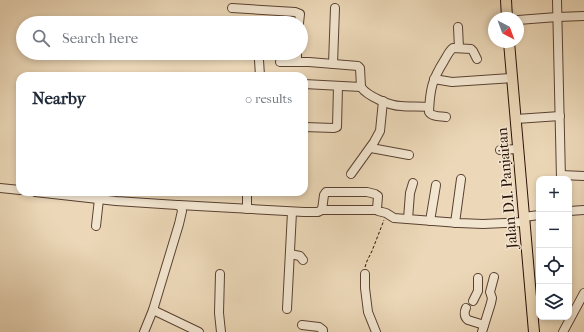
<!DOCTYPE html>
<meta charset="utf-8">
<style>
:root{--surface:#fff;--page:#f6f6f7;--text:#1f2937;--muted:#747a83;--line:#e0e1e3}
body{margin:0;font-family:"IM FELL French Canon",serif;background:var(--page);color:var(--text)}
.controls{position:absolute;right:12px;bottom:12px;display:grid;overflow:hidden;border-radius:8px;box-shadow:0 2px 6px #0003}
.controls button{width:36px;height:36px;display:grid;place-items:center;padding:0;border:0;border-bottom:1px solid var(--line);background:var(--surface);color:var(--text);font:20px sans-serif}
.compass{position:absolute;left:488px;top:12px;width:36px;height:36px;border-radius:50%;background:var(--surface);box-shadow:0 2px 6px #0003;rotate:139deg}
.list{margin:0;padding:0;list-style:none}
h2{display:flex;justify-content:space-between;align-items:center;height:52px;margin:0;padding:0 16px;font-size:17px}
h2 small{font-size:13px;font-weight:400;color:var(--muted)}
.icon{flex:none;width:22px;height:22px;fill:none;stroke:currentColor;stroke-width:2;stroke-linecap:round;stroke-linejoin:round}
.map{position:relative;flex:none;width:584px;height:332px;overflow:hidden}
.search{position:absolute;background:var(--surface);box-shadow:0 2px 6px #0003;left:16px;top:16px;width:292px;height:44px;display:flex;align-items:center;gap:10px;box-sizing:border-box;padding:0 14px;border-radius:22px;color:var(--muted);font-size:15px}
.panel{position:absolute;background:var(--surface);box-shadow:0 2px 6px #0003;left:16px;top:72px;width:292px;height:124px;border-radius:12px}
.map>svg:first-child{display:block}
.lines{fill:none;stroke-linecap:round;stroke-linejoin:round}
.minor-casing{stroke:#5a4132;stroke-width:10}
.major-casing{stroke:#290f06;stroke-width:12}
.path{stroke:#290f06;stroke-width:1;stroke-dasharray:3 2;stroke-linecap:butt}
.minor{stroke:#f3e6d1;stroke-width:8}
.major{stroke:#ecd8b8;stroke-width:10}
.labels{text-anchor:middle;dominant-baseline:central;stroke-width:3;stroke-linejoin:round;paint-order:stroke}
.street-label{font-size:15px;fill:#290f06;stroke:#f3e6d1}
</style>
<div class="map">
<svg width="584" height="332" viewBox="0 0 584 332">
<rect width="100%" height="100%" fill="#ecd8b8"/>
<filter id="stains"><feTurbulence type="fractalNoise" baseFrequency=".005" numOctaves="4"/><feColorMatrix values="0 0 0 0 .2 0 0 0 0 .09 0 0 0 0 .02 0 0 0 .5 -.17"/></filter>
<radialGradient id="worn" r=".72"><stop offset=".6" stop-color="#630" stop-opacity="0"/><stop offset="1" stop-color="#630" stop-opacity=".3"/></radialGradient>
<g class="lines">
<!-- minor casing -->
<g class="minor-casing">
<g id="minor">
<path d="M557,0L561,179"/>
<path d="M232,8L295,12L300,14L299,23"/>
<path d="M518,20L557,17L584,16"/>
<path d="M458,27L459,48"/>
<path d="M259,60L260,76"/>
<path d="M280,62H309L358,66L360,68L361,87C367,96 390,106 401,106C410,107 420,106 429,107"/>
<path d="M297,62V53"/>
<path d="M333,64L335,8"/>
<path d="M434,79L452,82L512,78"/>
<path d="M304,84L361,87"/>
<path d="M446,117C440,116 432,117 429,112C430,89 432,80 444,61C447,56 449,51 453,48L471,49L473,51L477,59"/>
<path d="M516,119L560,116"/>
<path d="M304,127L334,128L337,127L338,86"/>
<path d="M371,148L409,155"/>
<path d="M500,150L518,149"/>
<path d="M351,174L374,142L380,131L383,101"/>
<path d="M561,175L584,176"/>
<path d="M0,188L20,190"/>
<path d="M35,192L116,201L177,205L181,207L182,211L179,224L153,310L144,332"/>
<path d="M179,205L304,212H318L322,210L324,195L326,192H367L375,194L378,196L377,209L378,211L386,213L394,218L459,223L483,224L525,222"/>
<path d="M247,209V192"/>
<path d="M321,210H377"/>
<path d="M569,211L584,210"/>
<path d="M524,217L539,215"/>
<path d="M408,219L410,193L413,183"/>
<path d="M430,221L436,185"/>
<path d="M455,223L461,179"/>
<path d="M96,226L99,199"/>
<path d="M290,254L300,256L303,260"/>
<path d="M220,274L219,313L221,332"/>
<path d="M365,274V288L368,312L376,332"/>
<path d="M473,301L478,291V278"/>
<path d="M466,308C464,312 464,317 468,320L484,325"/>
<path d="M287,309L292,212"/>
<path d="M153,310L199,332"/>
<path d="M302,325L319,327L323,330V332"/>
<path d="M482,332L491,303L492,298L490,292L494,277"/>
<path d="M563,332L584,293"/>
</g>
</g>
<!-- major casing -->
<g class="major-casing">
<g id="major">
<path d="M506,0L507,18"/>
<path d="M509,42L534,332"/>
</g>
</g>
<!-- path -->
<path class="path" d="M365,267L367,261L372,251L384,220"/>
<!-- minor -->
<use href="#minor" class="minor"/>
<!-- major -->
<use href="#major" class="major"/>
</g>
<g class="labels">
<!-- street labels -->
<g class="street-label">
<text transform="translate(507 188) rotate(-95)">Jalan D.I. Panjaitan</text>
</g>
</g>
<rect width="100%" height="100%" filter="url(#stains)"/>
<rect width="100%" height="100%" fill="url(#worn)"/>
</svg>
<div class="controls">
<button>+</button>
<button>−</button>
<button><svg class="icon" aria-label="locate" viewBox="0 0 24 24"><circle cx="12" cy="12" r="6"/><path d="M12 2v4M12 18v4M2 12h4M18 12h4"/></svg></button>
<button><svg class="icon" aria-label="layers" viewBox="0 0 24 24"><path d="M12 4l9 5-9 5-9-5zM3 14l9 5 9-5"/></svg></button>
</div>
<svg class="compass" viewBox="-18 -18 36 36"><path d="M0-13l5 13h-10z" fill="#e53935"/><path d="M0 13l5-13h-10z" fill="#747a83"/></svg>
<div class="search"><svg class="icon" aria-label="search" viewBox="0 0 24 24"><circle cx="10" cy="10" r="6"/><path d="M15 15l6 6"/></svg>Search here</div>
<section class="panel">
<h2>Nearby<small>0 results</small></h2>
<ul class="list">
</ul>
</section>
</div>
